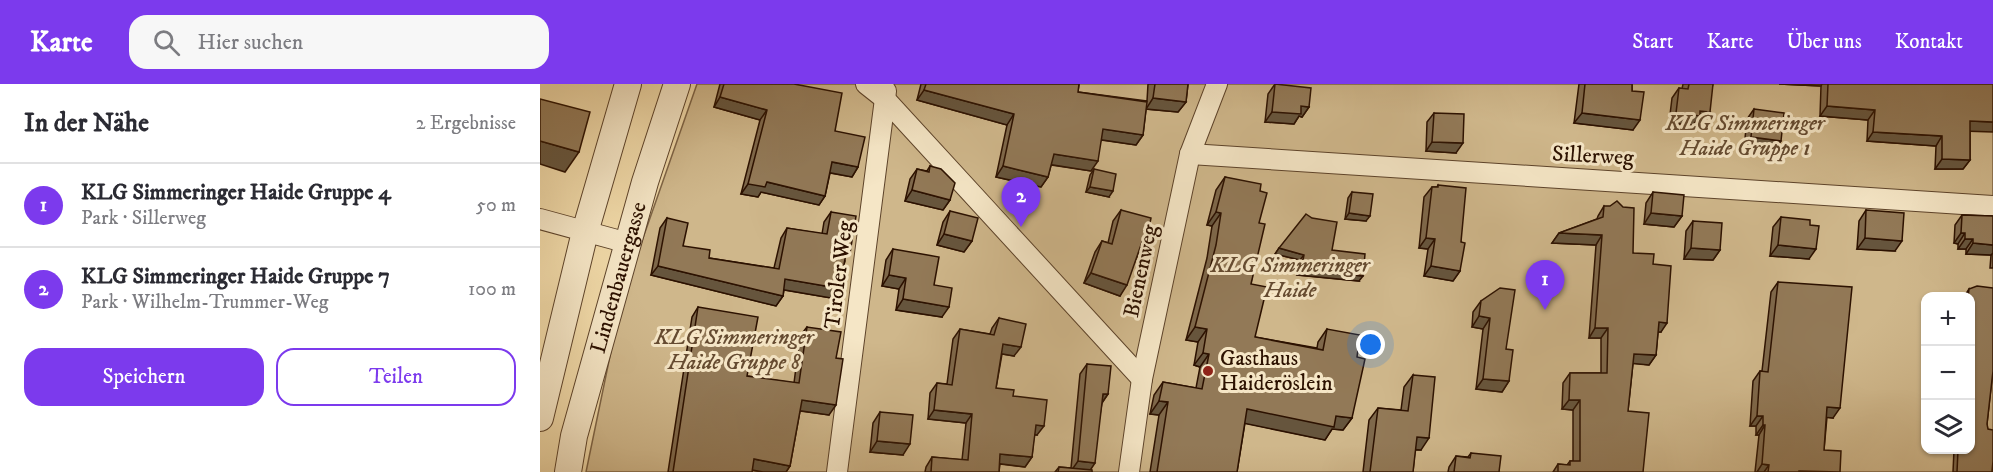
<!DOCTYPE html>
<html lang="de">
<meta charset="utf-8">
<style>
:root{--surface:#fff;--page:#f7f7f7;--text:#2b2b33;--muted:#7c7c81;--line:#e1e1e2;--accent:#7c3aed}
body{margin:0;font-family:"IM FELL DW Pica",serif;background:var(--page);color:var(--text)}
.controls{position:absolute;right:18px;bottom:18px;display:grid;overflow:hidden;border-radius:12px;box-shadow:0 2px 4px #0004}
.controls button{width:54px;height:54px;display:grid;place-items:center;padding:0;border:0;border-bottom:2px solid var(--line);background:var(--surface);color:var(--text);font:30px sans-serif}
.you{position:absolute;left:831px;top:261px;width:21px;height:21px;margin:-15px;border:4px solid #fff;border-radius:50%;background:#1a73e8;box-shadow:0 0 0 9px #1a73e833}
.badge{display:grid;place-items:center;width:39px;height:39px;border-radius:50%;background:var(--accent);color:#fff;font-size:20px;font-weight:700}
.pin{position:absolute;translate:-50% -50px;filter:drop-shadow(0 2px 3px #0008)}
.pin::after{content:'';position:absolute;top:32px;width:21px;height:18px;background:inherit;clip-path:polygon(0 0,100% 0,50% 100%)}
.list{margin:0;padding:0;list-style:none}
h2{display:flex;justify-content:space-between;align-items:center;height:78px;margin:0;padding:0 24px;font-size:26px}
h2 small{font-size:20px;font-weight:400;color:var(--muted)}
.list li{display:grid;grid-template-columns:39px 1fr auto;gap:18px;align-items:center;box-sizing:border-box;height:84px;padding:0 24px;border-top:2px solid var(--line)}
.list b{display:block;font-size:22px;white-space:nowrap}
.list p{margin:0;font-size:20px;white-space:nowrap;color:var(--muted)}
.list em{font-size:20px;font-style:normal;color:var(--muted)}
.actions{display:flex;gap:12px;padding:18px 24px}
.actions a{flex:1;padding:14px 0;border:2px solid var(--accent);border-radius:18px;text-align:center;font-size:21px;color:var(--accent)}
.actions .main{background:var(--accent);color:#fff}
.icon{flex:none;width:33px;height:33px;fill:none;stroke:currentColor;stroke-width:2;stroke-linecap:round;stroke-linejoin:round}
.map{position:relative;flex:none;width:1453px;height:388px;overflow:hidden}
header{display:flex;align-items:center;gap:36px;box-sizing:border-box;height:84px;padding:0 30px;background:var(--accent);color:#fff}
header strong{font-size:28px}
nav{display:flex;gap:33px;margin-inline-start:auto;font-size:21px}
.search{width:420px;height:54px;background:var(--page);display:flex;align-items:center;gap:15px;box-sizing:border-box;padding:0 21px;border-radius:18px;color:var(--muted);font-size:22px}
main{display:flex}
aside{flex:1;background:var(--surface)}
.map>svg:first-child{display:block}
.green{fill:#cfb78b;stroke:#7e6446;stroke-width:1.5;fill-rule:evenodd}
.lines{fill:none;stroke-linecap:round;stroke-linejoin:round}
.minor-casing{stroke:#5d432a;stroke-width:22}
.tertiary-casing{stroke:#5d432a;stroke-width:28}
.minor{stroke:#f5e6c6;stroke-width:20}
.tertiary{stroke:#f5e6c6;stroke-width:26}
.wall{fill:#7e684b;stroke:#2c1100;stroke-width:1.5}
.shaded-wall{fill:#66553d;stroke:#2c1100;stroke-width:1.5}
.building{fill:#927957;stroke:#2c1100;stroke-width:1.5}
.poi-dot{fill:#8f2418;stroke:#f5e6c6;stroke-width:2}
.labels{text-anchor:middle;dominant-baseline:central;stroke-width:6;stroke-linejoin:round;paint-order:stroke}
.park-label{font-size:22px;font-style:italic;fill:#654b31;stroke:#f5e6c6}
.street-label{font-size:22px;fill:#2c1100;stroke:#f5e6c6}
.poi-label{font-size:22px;fill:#2c1100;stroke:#f5e6c6;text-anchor:start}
</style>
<header>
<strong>Karte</strong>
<div class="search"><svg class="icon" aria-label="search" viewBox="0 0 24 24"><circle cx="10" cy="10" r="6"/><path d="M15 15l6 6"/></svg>Hier suchen</div>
<nav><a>Start</a><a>Karte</a><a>Über uns</a><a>Kontakt</a></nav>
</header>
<main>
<aside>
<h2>In der Nähe<small>2 Ergebnisse</small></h2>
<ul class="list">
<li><span class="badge">1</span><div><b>KLG Simmeringer Haide Gruppe 4</b><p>Park · Sillerweg</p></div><em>50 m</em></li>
<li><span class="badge">2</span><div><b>KLG Simmeringer Haide Gruppe 7</b><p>Park · Wilhelm-Trummer-Weg</p></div><em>100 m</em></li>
</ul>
<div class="actions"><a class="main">Speichern</a><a>Teilen</a></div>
</aside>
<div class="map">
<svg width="1453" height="388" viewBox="0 0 1453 388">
<rect width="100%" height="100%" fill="#f0d9a8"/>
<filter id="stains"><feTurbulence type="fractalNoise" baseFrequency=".00333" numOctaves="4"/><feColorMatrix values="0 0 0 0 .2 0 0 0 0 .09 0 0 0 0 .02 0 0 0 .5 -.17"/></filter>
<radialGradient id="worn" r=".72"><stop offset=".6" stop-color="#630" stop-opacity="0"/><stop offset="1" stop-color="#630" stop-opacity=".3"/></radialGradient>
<!-- green -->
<path class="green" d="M157,0H1453V388H46L82,214ZM1386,213H1430V366H1386Z"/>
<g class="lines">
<!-- minor casing -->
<g class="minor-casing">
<g id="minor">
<path d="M326,0L345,15L602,295"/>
<path d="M650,70L1453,122"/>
<path d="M0,135L88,159"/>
<path d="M297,388L346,7"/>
<path d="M589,388L602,295L650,70L677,0"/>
</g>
</g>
<!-- tertiary casing -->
<g class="tertiary-casing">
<g id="tertiary">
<path d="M0,334L45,148L88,0"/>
<path id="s1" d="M28,388L34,352L105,98L137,0"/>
</g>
</g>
<!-- minor -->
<use href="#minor" class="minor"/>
<!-- tertiary -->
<use href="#tertiary" class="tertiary"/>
</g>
<!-- wall -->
<g class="wall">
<path d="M180,0H254L295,47L318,83L312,93L290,89L285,112L279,121L221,108L218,113L201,110L220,36L174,23Z"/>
<path d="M381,0H539L538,8L607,17L608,0H648L646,18L638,28L606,25L603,51L596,61L561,56L551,87L511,81L508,93L501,103L456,93L467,41L377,16Z"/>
<path d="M735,0L769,23L762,33L759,32L754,40L725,38L728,10Z"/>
<path d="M1039,0H1092L1093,46L1034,39Z"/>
<path d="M1143,0H1173L1163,37H1156L1153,41L1129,39L1132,14L1139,4L1142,5Z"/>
<path d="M1239,0H1453L1430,47V76L1423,85H1395L1396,62L1327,57L1328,36L1280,32L1281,2Z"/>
<path d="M1214,25L1234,67L1204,64L1207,35Z"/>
<path d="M894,29L916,69L886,67L887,38Z"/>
<path d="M390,82L410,116L403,126L365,117L370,95L377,85L387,87Z"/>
<path d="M554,85L569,113L546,108L550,91Z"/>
<path d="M685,93L720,107L719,139L711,200L715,253L777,264L778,258L787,245L817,273L812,334L803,346L792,345L785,356L705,339L697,388H610L619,331L610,330L614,311L623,298L656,304L660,283L654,281L658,258L646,256L667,174L672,142L667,141L676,106Z"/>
<path d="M898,101L921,158L920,187L913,197L884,192L888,165L879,164L884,113L892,103H897Z"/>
<path d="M812,108L826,137L805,135L808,114Z"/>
<path d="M1113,108L1142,132L1134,143L1104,140L1106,119Z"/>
<path d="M1064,122L1093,169L1113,180L1121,248H1118L1116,271L1109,281L1093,279L1088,327L1103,388H1013L1018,380L1027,381L1030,377H1033V326L1022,325L1023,299L1030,289H1061V254H1049L1056,161L1012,159L1019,149L1057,135L1058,132Z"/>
<path d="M581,126L599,168L580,212L544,199L555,168L562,157L568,159L573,137Z"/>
<path d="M1326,126L1355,167L1317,165L1319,137Z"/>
<path d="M410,127L432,157L424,168L397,161L403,138Z"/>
<path d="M291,128L305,177L297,204L291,214L244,206L243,212L236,222L111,191L120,144L127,134L143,162L169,174L234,184L241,154L247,144L282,150L284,138Z"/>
<path d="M1422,131L1453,132V184H1450L1451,171L1426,170V165H1418V160L1414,159L1415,141Z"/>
<path d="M1241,133L1269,175L1230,172L1233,143Z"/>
<path d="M1153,137L1180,166L1173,176L1144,175L1146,147Z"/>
<path d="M739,164L792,166L819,197L757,191L760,176L735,170Z"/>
<path d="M353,165L394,201L402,233L356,226L359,205L342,202L346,176Z"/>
<path d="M1238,198L1293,334L1287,333L1284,366L1300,388H1215L1219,351H1216V342H1210L1213,297L1220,287H1222L1231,208Z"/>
<path d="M1429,205L1452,294L1447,340L1452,388H1413L1414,366H1431V213H1424Z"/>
<path d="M941,217L966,265L969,297L962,308L936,305L943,245L932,243L933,228Z"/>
<path d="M158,223L207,292L254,299L260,252L267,243L296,274L289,331L260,327L250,382L246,388H223L212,386V388H128L152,233Z"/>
<path d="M459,234L474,272L462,270L456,304L473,312L497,351H494L492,373L485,383L460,380L459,388H385L386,383L392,373L422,376L426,339L388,335L390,309L397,299L407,300L413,255L420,245L450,250L452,244Z"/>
<path d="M547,280L568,310L562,319L551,386L552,388H515L519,383L531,384L540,290Z"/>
<path d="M873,291L881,366H875L873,388H823L829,336L838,324L861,326L864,303Z"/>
<path d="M340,328L363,371L330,368L333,339Z"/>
<path d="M931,369L959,388H908L909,383L916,372L928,373Z"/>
</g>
<!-- shaded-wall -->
<g class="shaded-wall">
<path d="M1239,0H1282L1281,2Z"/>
<path d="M384,6L474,30L467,41L377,16Z"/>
<path d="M180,13L227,26L220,36L174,23Z"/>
<path d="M613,14L646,18L638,28L606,25Z"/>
<path d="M761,22L769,23L762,33L759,32L754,40L725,38L732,28Z"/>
<path d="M1287,22L1335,26L1328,36L1280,32Z"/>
<path d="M1160,27L1170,28L1163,37H1156L1153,41L1129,39L1136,29Z"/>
<path d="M1042,29L1100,36L1093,46L1034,39Z"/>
<path d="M1430,37L1453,38V48L1423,47Z"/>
<path d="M563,45L603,51L596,61L556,55Z"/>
<path d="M1333,48L1402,52L1396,62L1327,57Z"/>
<path d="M1211,53L1241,57L1234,67L1204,64Z"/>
<path d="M0,57L39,68L25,88L0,80Z"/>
<path d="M892,58L923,59L916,69L886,67Z"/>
<path d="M514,70L558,77L551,87L507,80Z"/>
<path d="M1402,75L1430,76L1423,85H1395Z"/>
<path d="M292,78L318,83L312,93L286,88Z"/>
<path d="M463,82L508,93L501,103L456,93Z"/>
<path d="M227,98L285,112L279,121L221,108L218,113L201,110L208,100Z"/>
<path d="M550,103L573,107L569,113L546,108Z"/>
<path d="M372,106L410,116L403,126L365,117Z"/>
<path d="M676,128L681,129L672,142L667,141Z"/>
<path d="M809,129L830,132L826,137L805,135Z"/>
<path d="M1111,129L1142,132L1134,143L1104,140Z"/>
<path d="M1019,149L1062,151L1056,161L1012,159Z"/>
<path d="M1421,149H1425L1418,160L1414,159Z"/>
<path d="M404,150L432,157L424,168L397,161Z"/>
<path d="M886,154L895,155L888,165L879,164Z"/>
<path d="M1325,154L1362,157L1355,167L1317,165Z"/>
<path d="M1425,155H1433L1426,165H1418Z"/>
<path d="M602,158L606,159L598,169Z"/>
<path d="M1433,159L1453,161V169L1451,171L1426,170Z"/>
<path d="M1238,161L1276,165L1269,175L1230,172Z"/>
<path d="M739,164L764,171L760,176L735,170Z"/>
<path d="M1151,164L1180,166L1173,176L1144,175Z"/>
<path d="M118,182L243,212L236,222L111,191Z"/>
<path d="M891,182L920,187L913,197L884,192Z"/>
<path d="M761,186L823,192L819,197L757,191Z"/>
<path d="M551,189L587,201L580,212L544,199Z"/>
<path d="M349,191L366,194L359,205L342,202Z"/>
<path d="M245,195L297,204L291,214L239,205Z"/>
<path d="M363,215L409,223L402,233L356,226Z"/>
<path d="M939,232L950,234L943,245L932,243Z"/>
<path d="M1119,238L1127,239L1121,248H1113Z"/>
<path d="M655,243L667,245L658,258L646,256Z"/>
<path d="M1055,244H1068L1061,254H1049Z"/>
<path d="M463,260L481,263L474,272L457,269Z"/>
<path d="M663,269L669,270L660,283L654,281Z"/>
<path d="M1094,270L1116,271L1109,281L1088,279Z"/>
<path d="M943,295L969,297L962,308L936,305Z"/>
<path d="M563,310H568L561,320Z"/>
<path d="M262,316L296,321L289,331L255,326Z"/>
<path d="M1029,316H1040L1033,326L1022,325Z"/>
<path d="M619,317L628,318L619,331L610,330Z"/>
<path d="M1287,323L1300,324L1293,334L1281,333Z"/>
<path d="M707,325L796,332L812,334L803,346L792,345L785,356L698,338Z"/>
<path d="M394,326L432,330L426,339L388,335Z"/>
<path d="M1217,332H1223L1216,342H1210Z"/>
<path d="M496,341L504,342L497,351L489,350Z"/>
<path d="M1223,341H1225L1219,351H1216Z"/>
<path d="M877,353L889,354L881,366L868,365Z"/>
<path d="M337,357L370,360L363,371L330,368Z"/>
<path d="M460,370L492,373L485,383L454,379Z"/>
<path d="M214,375L250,382L246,388H223L207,385Z"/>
<path d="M538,377L555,379L549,388L531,387Z"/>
<path d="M1222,380L1229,381L1224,388H1217Z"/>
</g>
<!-- building -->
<g class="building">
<path d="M184,0H254L302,9L295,47L325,53L318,83L292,78L285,112L227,98L225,103L208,100L227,26L180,13Z"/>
<path d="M386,0H539L538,8L607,18L603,51L563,45L558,77L514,70L508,93L463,82L474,30L384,6Z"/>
<path d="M615,0H648L646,18L613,14Z"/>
<path d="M735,0L771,4L769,23L761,22V30L732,28Z"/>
<path d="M1045,0H1092V7L1104,8L1100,36L1042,29Z"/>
<path d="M1149,0H1173L1170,28L1160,27V32L1136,29L1139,4L1148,5Z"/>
<path d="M1288,0H1453V38L1430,37V76L1402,75V52L1333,48L1335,26L1287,22Z"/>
<path d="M0,15L50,28L39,68L0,57Z"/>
<path d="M1214,25L1244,29L1241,57L1211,53Z"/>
<path d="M894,29L924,30L923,59L892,58Z"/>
<path d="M390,82L401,85L415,99L410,116L372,106L377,85L389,88Z"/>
<path d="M554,85L576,90L573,107L550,103Z"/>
<path d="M685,93L721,100L720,107L727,109L719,139L725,140L711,200L727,203L715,253L783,266L787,245L820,251L817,273L825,275L812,334L796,332L794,343L707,325L697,388H617L628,318L619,317L623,298L662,305L669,270L663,269L667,245L655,243L676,161L681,129L676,128Z"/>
<path d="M898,101L926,104L921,158L925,159L920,187L891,182L895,155L886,154L892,103H898Z"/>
<path d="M812,108L833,110L830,132L809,129Z"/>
<path d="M1113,108L1144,111L1142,132L1111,129Z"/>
<path d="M1077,117L1083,123L1094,124L1093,169L1114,170L1113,180L1131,182L1127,239L1119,238L1116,271L1094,270L1088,327L1109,329L1103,388H1018V380L1030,381V377H1040V316H1029L1030,289H1067L1068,244H1055L1062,151L1019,149L1063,133L1064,122H1070Z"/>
<path d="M581,126L611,134L606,159L602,158L587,201L551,189L562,157L572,160Z"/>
<path d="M1326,126L1364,129L1362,157L1325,154Z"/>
<path d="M410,127L438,134L432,157L404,150Z"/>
<path d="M291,128L316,132L310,169H306L301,198L297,204L245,195L243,212L118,182L127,134L148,139L143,162L170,166L169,174L239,185L247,144L287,150Z"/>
<path d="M766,130L772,134L797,138L792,166L825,170L823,192L761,186L764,171L739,164Z"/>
<path d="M1422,131L1453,132V161L1433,159V155H1425V149H1421Z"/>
<path d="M1241,133L1270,136V141L1279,142L1276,165L1238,161Z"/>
<path d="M1153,137L1182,139L1180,166L1151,164Z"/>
<path d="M353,165L399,173L394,201L412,204L409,223L363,215L366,194L349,191Z"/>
<path d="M1238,198L1312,203L1300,324L1287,323L1284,366L1301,367L1300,388L1259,387V388H1228L1229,381L1222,380L1225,341H1223V332H1217L1220,287L1228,288Z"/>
<path d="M1437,202L1453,204V287L1447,340L1448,345L1453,346V377L1452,388H1417L1418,366H1431V213H1428L1429,205Z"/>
<path d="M960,204L975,206L966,265L973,266L969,297L943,295L950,234L939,232L941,217Z"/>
<path d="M158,223L218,233L207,292L259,299L267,243L301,248L296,274L303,275L296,321L262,316L250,382L214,375L212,388H133Z"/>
<path d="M459,234L486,240L481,263L463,260L456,304L474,306L473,312L507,316L504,342L496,341L492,373L460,370L459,388H391L392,373L428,376L432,330L394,326L397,299L412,301L420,245L454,251Z"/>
<path d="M547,280L571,282L568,310H563L555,379L538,377Z"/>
<path d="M873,291L895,293L889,354L877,353L873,388H830L838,324L868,327Z"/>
<path d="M340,328L373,331L370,360L337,357Z"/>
<path d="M931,369L961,372L959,388H914L916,372L930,374Z"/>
<path d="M519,383L552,386V388H518Z"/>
</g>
<!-- markers -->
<circle class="poi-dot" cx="668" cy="287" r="6"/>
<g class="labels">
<!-- park labels -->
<g class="park-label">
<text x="1205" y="39">KLG Simmeringer<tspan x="1205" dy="25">Haide Gruppe 1</tspan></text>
<text x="750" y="181">KLG Simmeringer<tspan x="750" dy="25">Haide</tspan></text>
<text x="194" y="253">KLG Simmeringer<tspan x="194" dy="25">Haide Gruppe 8</tspan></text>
</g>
<!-- street labels -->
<g class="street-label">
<text transform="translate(1053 72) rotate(3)">Sillerweg</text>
<text transform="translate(601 187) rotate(-78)">Bienenweg</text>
<text transform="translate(299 191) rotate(-83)">Tiroler Weg</text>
<text stroke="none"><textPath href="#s1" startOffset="201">Lindenbauergasse</textPath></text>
</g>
<!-- poi labels -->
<g class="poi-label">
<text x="680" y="274">Gasthaus<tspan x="680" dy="25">Haideröslein</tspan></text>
</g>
</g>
<rect width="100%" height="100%" filter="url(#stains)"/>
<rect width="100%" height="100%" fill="url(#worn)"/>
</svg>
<div class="controls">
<button>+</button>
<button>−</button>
<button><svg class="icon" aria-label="layers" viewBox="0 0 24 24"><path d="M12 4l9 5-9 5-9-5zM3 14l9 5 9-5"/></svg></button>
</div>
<div class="you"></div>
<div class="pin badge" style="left:1005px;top:226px">1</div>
<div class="pin badge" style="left:481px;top:143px">2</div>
</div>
</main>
